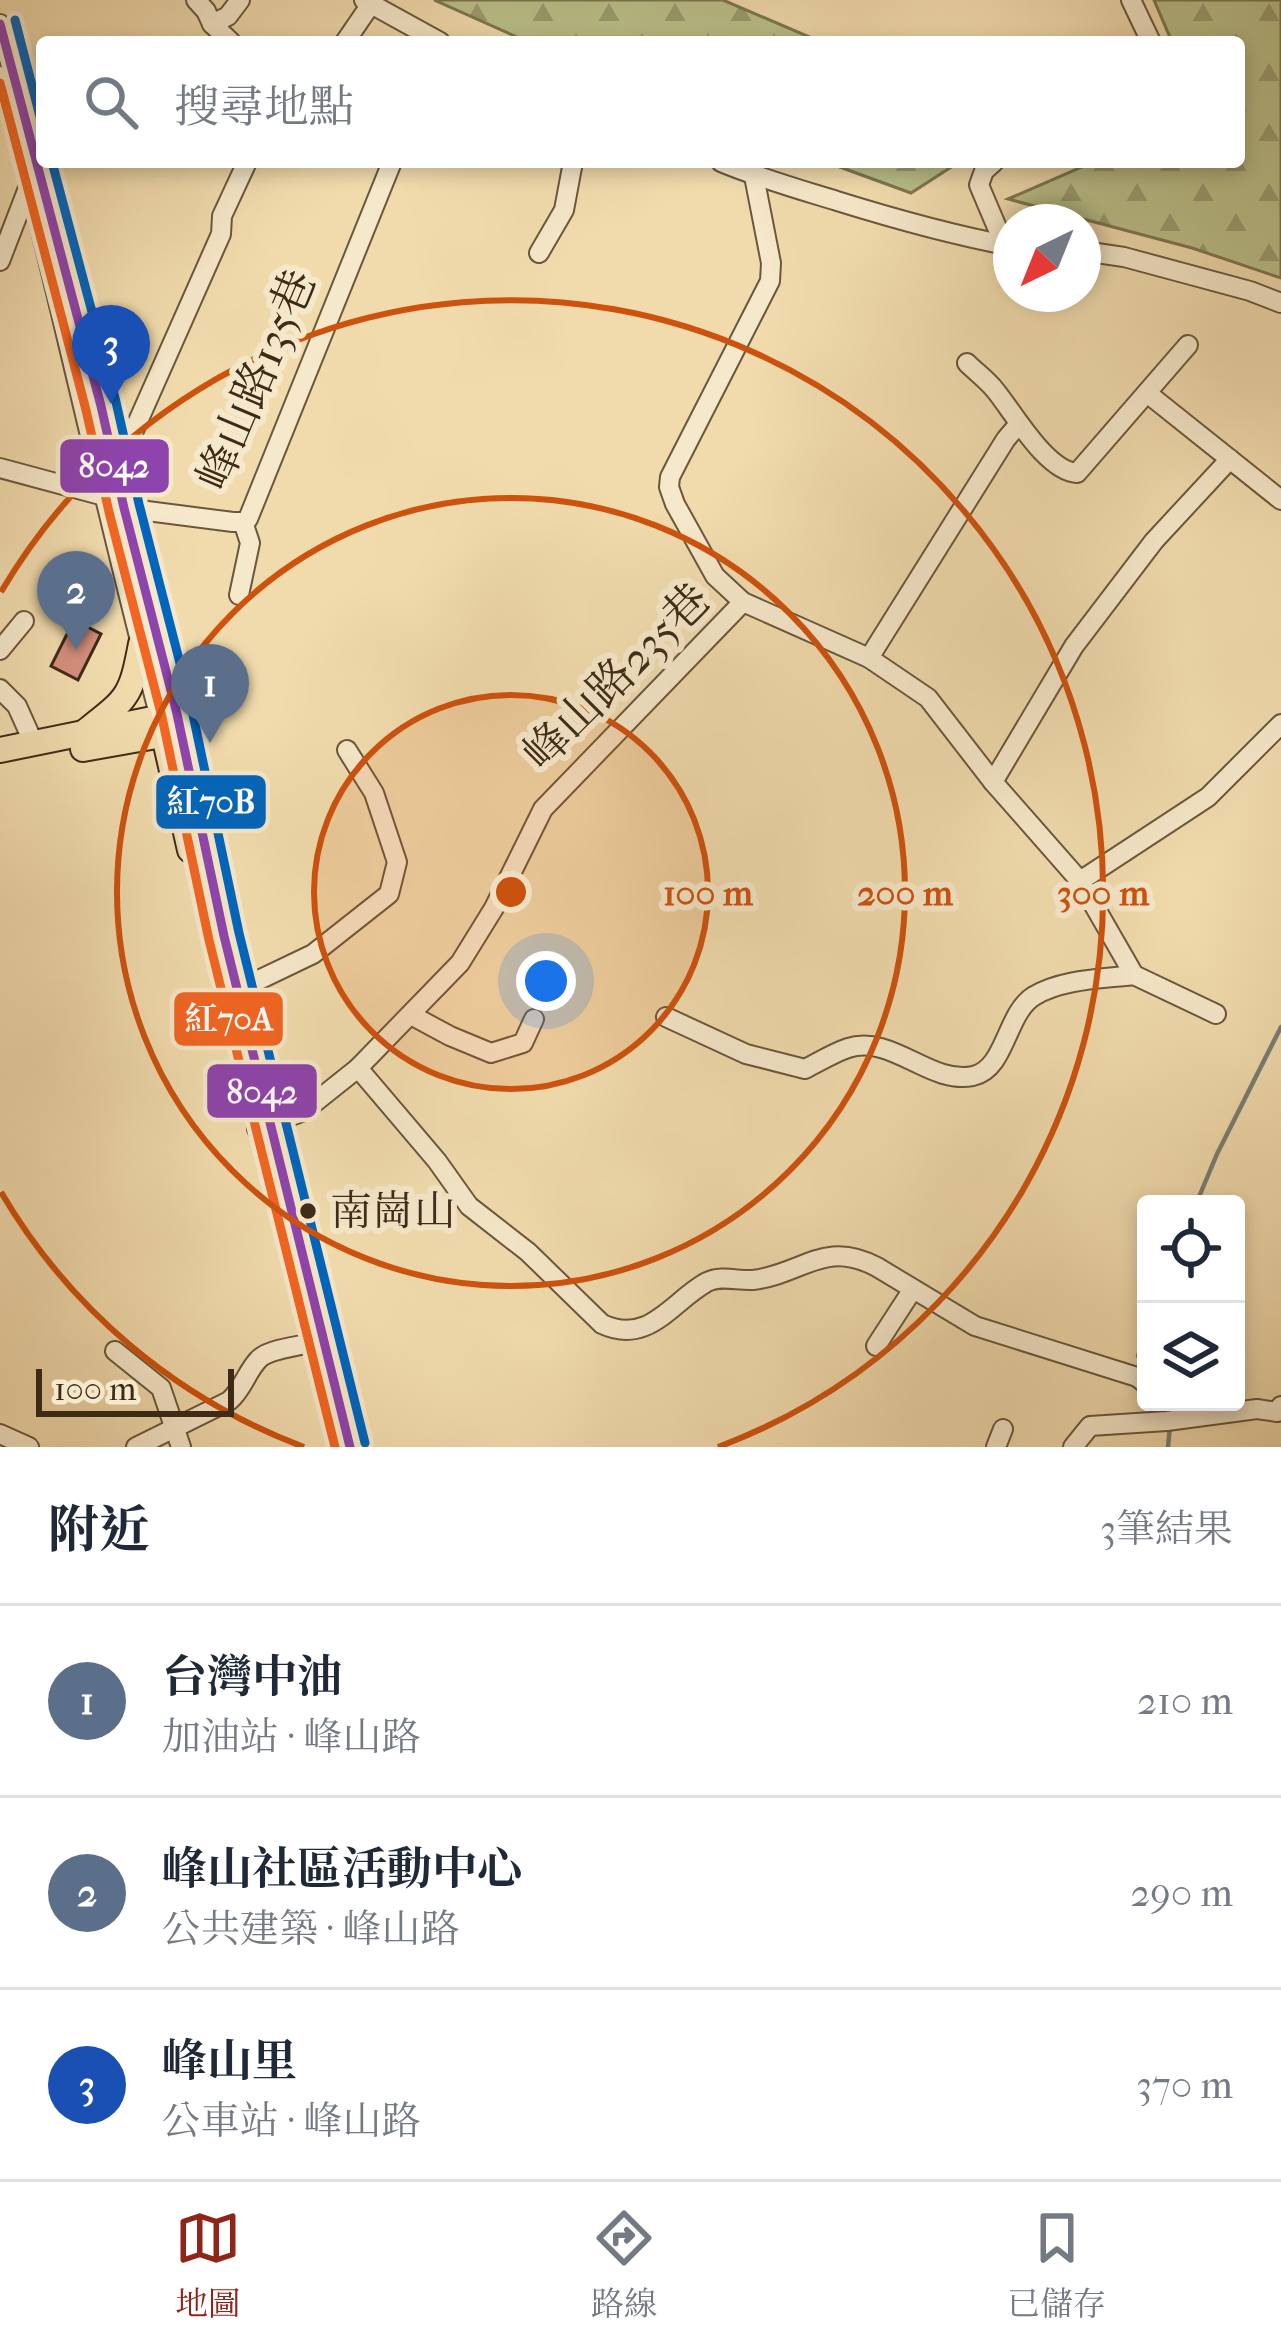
<!DOCTYPE html>
<html lang="zh-TW">
<meta charset="utf-8">
<style>
:root{--surface:#fff;--page:#f2f2f3;--text:#1f2937;--muted:#747a83;--line:#e0e1e3;--accent:#8f2418}
body{margin:0;font-family:"IM FELL French Canon","Noto Serif TC",serif;background:var(--page);color:var(--text)}
.controls{position:absolute;right:36px;bottom:36px;display:grid;overflow:hidden;border-radius:12px;box-shadow:0 6px 18px #0003}
.controls button{width:108px;height:108px;display:grid;place-items:center;padding:0;border:0;border-bottom:3px solid var(--line);background:var(--surface);color:var(--text);font:60px sans-serif}
.compass{position:absolute;left:993px;top:204px;width:108px;height:108px;border-radius:50%;background:var(--surface);box-shadow:0 6px 18px #0003;rotate:223deg}
.scale{position:absolute;left:36px;bottom:30px;width:198px;box-sizing:border-box;padding-left:12px;border:6px solid #3e2b17;border-top:0;font-size:33px;line-height:42px;white-space:nowrap;color:#3e2b17;-webkit-text-stroke:9px #f6e8ca;paint-order:stroke}
.you{position:absolute;left:546px;top:981px;width:42px;height:42px;margin:-30px;border:9px solid #fff;border-radius:50%;background:#1a73e8;box-shadow:0 0 0 18px #1a73e833}
.badge{display:grid;place-items:center;width:78px;height:78px;border-radius:50%;background:var(--accent);color:#fff;font-size:39px;font-weight:700}
.pin{position:absolute;translate:-50% -99px;filter:drop-shadow(0 3px 6px #0008)}
.pin::after{content:'';position:absolute;top:63px;width:42px;height:36px;background:inherit;clip-path:polygon(0 0,100% 0,50% 100%)}
.list{margin:0;padding:0;list-style:none}
h2{display:flex;justify-content:space-between;align-items:center;height:156px;margin:0;padding:0 48px;font-size:51px}
h2 small{font-size:39px;font-weight:400;color:var(--muted)}
.list li{display:grid;grid-template-columns:78px 1fr auto;gap:36px;align-items:center;box-sizing:border-box;height:192px;padding:0 48px;border-top:3px solid var(--line)}
.list b{display:block;font-size:45px;white-space:nowrap}
.list p{margin:0;font-size:39px;white-space:nowrap;color:var(--muted)}
.list em{font-size:39px;font-style:normal;color:var(--muted)}
.icon{flex:none;width:66px;height:66px;fill:none;stroke:currentColor;stroke-width:2;stroke-linecap:round;stroke-linejoin:round}
.map{position:relative;flex:none;width:1281px;height:1447px;overflow:hidden}
.search{position:absolute;background:var(--surface);box-shadow:0 6px 18px #0003;left:36px;right:36px;top:36px;height:132px;display:flex;align-items:center;gap:30px;box-sizing:border-box;padding:0 42px;border-radius:12px;color:var(--muted);font-size:45px}
.sheet{height:732px;background:var(--surface)}
nav{display:flex;justify-content:space-around;align-items:center;box-sizing:border-box;height:168px;border-top:3px solid var(--line);background:var(--surface);font-size:33px;color:var(--muted)}
nav a{display:grid;justify-items:center;gap:6px}
nav .on{color:var(--accent)}
.map>svg:first-child{display:block}
.forest{fill:url(#forest-firs);stroke:#7c7650;stroke-width:3}
.lines{fill:none;stroke-linecap:round;stroke-linejoin:round}
.stream{stroke:#788075;stroke-width:4.5}
.building{fill:#d78e7d;stroke:#3e2b17;stroke-width:3}
.minor-casing{stroke:#6b573c;stroke-width:22}
.major-casing{stroke:#3e2b17;stroke-width:28}
.minor{stroke:#f6e8ca;stroke-width:18}
.major{stroke:#f1dbad;stroke-width:24}
.bus-1-casing{stroke:#f6e8ca;stroke-width:18}
.bus-2-casing{stroke:#f6e8ca;stroke-width:18}
.bus-3-casing{stroke:#f6e8ca;stroke-width:18}
.bus-1{stroke:#8e44ad;stroke-width:9}
.bus-2{stroke:#f26522;stroke-width:9}
.bus-3{stroke:#0065bd;stroke-width:9}
.ring{fill:none;stroke:#ce520e;stroke-width:6}
.bus-dot{fill:#3e2b17;stroke:#f6e8ca;stroke-width:4.5}
.labels{text-anchor:middle;dominant-baseline:central;stroke-width:12;stroke-linejoin:round;paint-order:stroke}
.bus-label{font-size:42px;fill:#3e2b17;stroke:#f6e8ca;text-anchor:start}
.street-label{font-size:45px;fill:#3e2b17;stroke:#f6e8ca}
.centre{fill:#ce520e;stroke:#f6e8ca;stroke-width:6}
.ring-label{font-size:36px;text-anchor:middle;font-weight:bold;fill:#ce520e;stroke:#f6e8ca;stroke-width:12;stroke-linejoin:round;paint-order:stroke}
.line-badge{stroke:#f6e8ca;stroke-width:4.5}
.badge-label{font-size:33px;text-anchor:middle;font-weight:bold;fill:#fff}
</style>
<div class="map">
<svg width="1281" height="1447" viewBox="0 0 1281 1447">
<defs>
<pattern id="forest-firs" width="22" height="20" patternUnits="userSpaceOnUse" patternTransform="scale(3)"><rect width="22" height="20" fill="#bac08a"/><path d="M5 1l3.5 6h-7zM16 11l3.5 6h-7z" fill="#999c70"/></pattern>
</defs>
<rect width="100%" height="100%" fill="#f1dbad"/>
<filter id="stains"><feTurbulence type="fractalNoise" baseFrequency=".00167" numOctaves="4"/><feColorMatrix values="0 0 0 0 .2 0 0 0 0 .09 0 0 0 0 .02 0 0 0 .5 -.17"/></filter>
<radialGradient id="worn" r=".72"><stop offset=".6" stop-color="#630" stop-opacity="0"/><stop offset="1" stop-color="#630" stop-opacity=".3"/></radialGradient>
<!-- forest -->
<g class="forest">
<path d="M434,0H723L821,42H528Z"/>
<path d="M1154,0H1281V278L1192,248L1008,199L1093,162H1239V42H1172Z"/>
<path d="M826,162H959L911,193Z"/>
</g>
<g class="lines">
<!-- stream -->
<g class="stream">
<path d="M1196,1204L1217,1154L1281,1027"/>
<path d="M1146,1332L1138,1356L1146,1364"/>
<path d="M1168,1447L1170,1426"/>
</g>
</g>
<!-- building -->
<path class="building" d="M74,620L101,634L78,680L51,666Z"/>
<g class="lines">
<!-- minor casing -->
<g class="minor-casing">
<g id="minor">
<path d="M196,0L206,11L212,24L231,42"/>
<path d="M364,0L440,42"/>
<path d="M1131,0L1151,42"/>
<path d="M0,24L101,406L124,508L177,714"/>
<path d="M212,24L228,16L240,0"/>
<path d="M345,42L371,4"/>
<path d="M0,76L4,82C59,294 104,507 160,718"/>
<path d="M721,162C759,178 798,189 837,201C895,219 952,235 1011,246"/>
<path d="M994,162L984,171L979,185L1004,244"/>
<path d="M754,176L771,263L770,281L670,477L669,487L675,504L715,576L743,602L869,658L928,698L993,782L1080,881L1134,975L1216,1014"/>
<path d="M1083,251L1124,257L1250,291L1281,303"/>
<path d="M539,253L564,210L573,162"/>
<path d="M0,261L30,183"/>
<path d="M967,363C976,372 987,380 995,390C1014,413 1046,471 1077,473L1188,345"/>
<path d="M1147,393L1281,500"/>
<path d="M0,468L104,496"/>
<path d="M116,471L221,234L222,216L247,162"/>
<path d="M124,508L233,522H243L248,519L392,162"/>
<path d="M239,595L250,543L243,522"/>
<path d="M0,650L24,621"/>
<path d="M869,658L1006,439L1018,425"/>
<path d="M0,689L17,706L34,744"/>
<path d="M993,782L1074,646L1154,541L1230,459"/>
<path d="M1080,881L1208,797L1281,724"/>
<path d="M238,990L313,954L389,894L397,862L374,793L347,750"/>
<path d="M411,1015L450,1036L491,1053L523,1043L534,1019"/>
<path d="M666,1017L746,1054L805,1069C819,1062 833,1053 848,1048C892,1034 930,1085 973,1076C1006,1069 1006,1013 1034,996C1062,979 1102,979 1134,975"/>
<path d="M358,1068L437,1161L469,1206L528,1252L602,1324C649,1346 672,1301 707,1282C721,1275 738,1281 753,1280C803,1274 824,1239 877,1267L975,1326L1137,1377L1146,1384"/>
<path d="M257,1129L304,1111L358,1068L460,963L494,908L543,809L743,602"/>
<path d="M876,1346L913,1289"/>
<path d="M115,1351L161,1388L181,1447"/>
<path d="M0,1434L29,1447"/>
<path d="M136,1447L229,1401C243,1389 246,1373 258,1360C268,1348 307,1345 324,1341"/>
<path d="M996,1447L1003,1429"/>
<path d="M1073,1447L1090,1426L1167,1421L1257,1409L1277,1412L1281,1406"/>
</g>
</g>
<!-- major casing -->
<g class="major-casing">
<g id="major">
<path d="M160,718L190,850"/>
<path d="M86,731C128,698 131,697 141,644"/>
<path d="M83,749L179,732"/>
<path d="M0,750L177,714L224,936L350,1447"/>
</g>
</g>
<!-- minor -->
<use href="#minor" class="minor"/>
<!-- major -->
<use href="#major" class="major"/>
<!-- bus-1 casing -->
<g class="bus-1-casing">
<path id="bus-1" d="M0,24L101,406L124,508L177,714L224,936L350,1447"/>
</g>
<!-- bus-2 casing -->
<g class="bus-2-casing">
<path id="bus-2" d="M0,83L86,410L109,512L162,717L209,940L335,1447"/>
</g>
<!-- bus-3 casing -->
<g class="bus-3-casing">
<g id="bus-3">
<path d="M15,20L42,124"/>
<path d="M52,162L116,402L139,504L192,710L239,933L365,1443"/>
</g>
</g>
<!-- bus-1 -->
<use href="#bus-1" class="bus-1"/>
<!-- bus-2 -->
<use href="#bus-2" class="bus-2"/>
<!-- bus-3 -->
<use href="#bus-3" class="bus-3"/>
</g>
<!-- distance rings -->
<circle cx="511" cy="892" r="197" fill="#ce520e" fill-opacity=".12"/>
<g class="ring">
<circle cx="511" cy="892" r="197"/>
<circle cx="511" cy="892" r="394"/>
<path d="M304 1447A592 592 0 0 1 1 1192M1 592A592 592 0 1 1 718 1447"/>
</g>
<!-- markers -->
<circle class="bus-dot" cx="308" cy="1211" r="10"/>
<g class="labels">
<!-- bus labels -->
<g class="bus-label">
<text x="330" y="1211">南崗山</text>
</g>
<!-- street labels -->
<g class="street-label">
<text transform="translate(257 380) rotate(-67)">峰山路135巷</text>
<text transform="translate(617 677) rotate(-45)">峰山路235巷</text>
</g>
</g>
<circle cx="511" cy="892" r="18" class="centre"/>
<g class="ring-label">
<text x="708" y="905">100 m</text>
<text x="905" y="905">200 m</text>
<text x="1103" y="905">300 m</text>
</g>
<g class="line-badge">
<rect x="58" y="437" width="113" height="58" rx="12" fill="#8e44ad"/>
<rect x="154" y="773" width="114" height="58" rx="12" fill="#0065bd"/>
<rect x="172" y="990" width="113" height="58" rx="12" fill="#f26522"/>
<rect x="205" y="1062" width="114" height="58" rx="12" fill="#8e44ad"/>
</g>
<g class="badge-label">
<text x="114" y="477">8042</text>
<text x="211" y="813">紅70B</text>
<text x="229" y="1030">紅70A</text>
<text x="262" y="1103">8042</text>
</g>
<rect width="100%" height="100%" filter="url(#stains)"/>
<rect width="100%" height="100%" fill="url(#worn)"/>
</svg>
<div class="controls">
<button><svg class="icon" aria-label="locate" viewBox="0 0 24 24"><circle cx="12" cy="12" r="6"/><path d="M12 2v4M12 18v4M2 12h4M18 12h4"/></svg></button>
<button><svg class="icon" aria-label="layers" viewBox="0 0 24 24"><path d="M12 4l9 5-9 5-9-5zM3 14l9 5 9-5"/></svg></button>
</div>
<svg class="compass" viewBox="-18 -18 36 36"><path d="M0-13l5 13h-10z" fill="#e53935"/><path d="M0 13l5-13h-10z" fill="#747a83"/></svg>
<div class="scale">100 m</div>
<div class="you"></div>
<div class="pin badge" style="left:210px;top:743px;background:#5c6f8a">1</div>
<div class="pin badge" style="left:76px;top:650px;background:#5c6f8a">2</div>
<div class="pin badge" style="left:111px;top:404px;background:#1a4fb4">3</div>
<div class="search"><svg class="icon" aria-label="search" viewBox="0 0 24 24"><circle cx="10" cy="10" r="6"/><path d="M15 15l6 6"/></svg>搜尋地點</div>
</div>
<section class="sheet">
<h2>附近<small>3筆結果</small></h2>
<ul class="list">
<li><span class="badge" style="background:#5c6f8a">1</span><div><b>台灣中油</b><p>加油站 · 峰山路</p></div><em>210 m</em></li>
<li><span class="badge" style="background:#5c6f8a">2</span><div><b>峰山社區活動中心</b><p>公共建築 · 峰山路</p></div><em>290 m</em></li>
<li><span class="badge" style="background:#1a4fb4">3</span><div><b>峰山里</b><p>公車站 · 峰山路</p></div><em>370 m</em></li>
</ul>
</section>
<nav>
<a class="on"><svg class="icon" aria-label="map" viewBox="0 0 24 24"><path d="M3 6l6-2 6 2 6-2v14l-6 2-6-2-6 2zM9 4v14M15 6v14"/></svg>地圖</a>
<a><svg class="icon" aria-label="directions" viewBox="0 0 24 24"><path d="M12 3l9 9-9 9-9-9zM9 14v-3h6M13 9l2 2-2 2"/></svg>路線</a>
<a><svg class="icon" aria-label="saved" viewBox="0 0 24 24"><path d="M7 4h10v16l-5-4-5 4z"/></svg>已儲存</a>
</nav>
